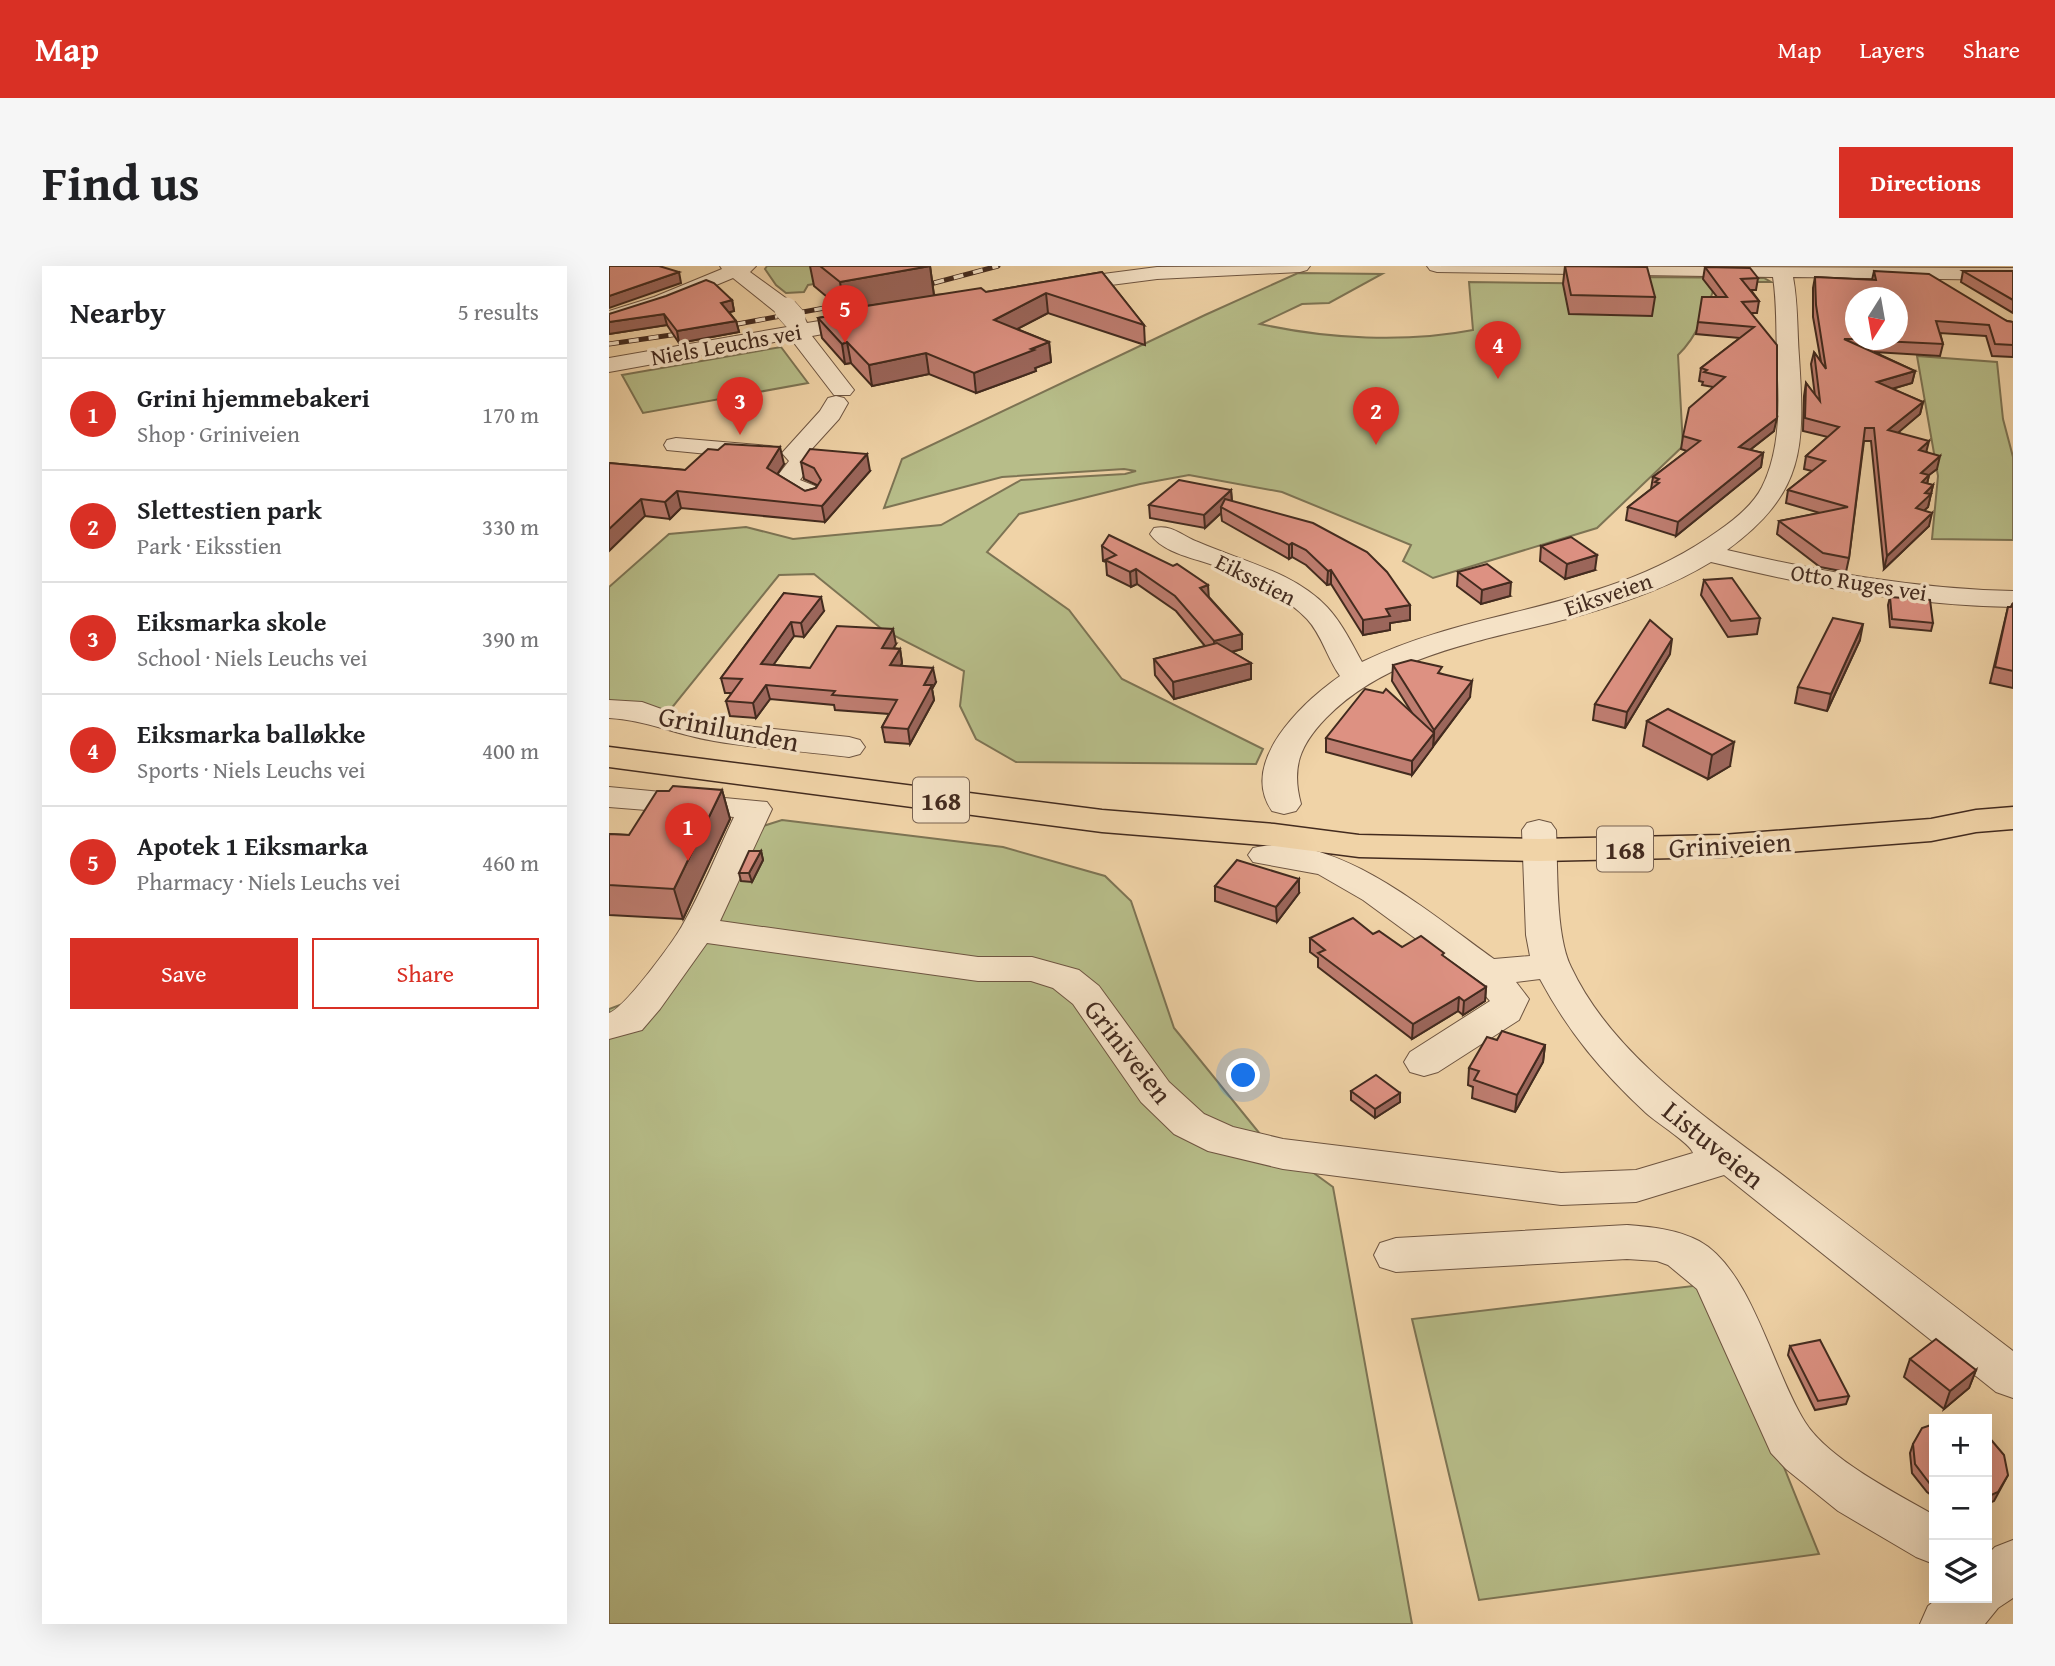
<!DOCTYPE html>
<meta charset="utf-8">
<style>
:root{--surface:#fff;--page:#f6f6f6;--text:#202124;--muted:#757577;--line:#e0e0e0;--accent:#d93025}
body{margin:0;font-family:"Gentium Book Plus",serif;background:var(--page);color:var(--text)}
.controls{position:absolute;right:21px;bottom:21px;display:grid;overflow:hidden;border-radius:0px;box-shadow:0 7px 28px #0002}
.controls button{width:63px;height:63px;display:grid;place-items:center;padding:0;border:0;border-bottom:2px solid var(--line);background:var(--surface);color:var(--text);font:35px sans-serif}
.compass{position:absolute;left:1236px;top:21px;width:63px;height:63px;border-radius:50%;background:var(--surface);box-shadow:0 7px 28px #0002;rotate:191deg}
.you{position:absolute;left:635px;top:810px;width:24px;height:24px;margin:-18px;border:5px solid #fff;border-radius:50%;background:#1a73e8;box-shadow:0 0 0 10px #1a73e833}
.badge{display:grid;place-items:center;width:46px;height:46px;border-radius:50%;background:var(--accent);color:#fff;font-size:23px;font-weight:700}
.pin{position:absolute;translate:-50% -58px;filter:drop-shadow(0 2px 4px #0008)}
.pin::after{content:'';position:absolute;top:37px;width:24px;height:21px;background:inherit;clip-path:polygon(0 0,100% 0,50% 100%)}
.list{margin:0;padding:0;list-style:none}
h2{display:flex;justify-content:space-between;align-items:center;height:91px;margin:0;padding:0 28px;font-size:30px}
h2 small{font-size:23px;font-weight:400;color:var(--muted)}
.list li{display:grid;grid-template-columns:46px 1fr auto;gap:21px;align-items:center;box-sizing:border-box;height:112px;padding:0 28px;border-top:2px solid var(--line)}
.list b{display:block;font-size:26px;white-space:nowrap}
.list p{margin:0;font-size:23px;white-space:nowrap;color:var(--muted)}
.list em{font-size:23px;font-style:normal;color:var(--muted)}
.actions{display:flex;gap:14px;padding:21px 28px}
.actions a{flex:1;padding:16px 0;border:2px solid var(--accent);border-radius:0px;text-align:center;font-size:24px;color:var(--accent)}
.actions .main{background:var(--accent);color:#fff}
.icon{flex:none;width:38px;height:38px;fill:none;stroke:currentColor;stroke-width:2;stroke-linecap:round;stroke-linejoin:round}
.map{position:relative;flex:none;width:1404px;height:1358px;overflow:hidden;border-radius:0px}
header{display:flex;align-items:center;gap:42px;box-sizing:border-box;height:98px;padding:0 35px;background:var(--accent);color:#fff}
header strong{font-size:33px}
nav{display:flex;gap:38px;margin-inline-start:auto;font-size:24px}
.intro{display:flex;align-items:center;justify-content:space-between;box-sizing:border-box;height:168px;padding:0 42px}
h1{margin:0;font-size:49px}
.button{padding:18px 32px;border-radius:0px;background:var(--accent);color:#fff;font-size:24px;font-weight:700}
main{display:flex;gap:42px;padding:0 42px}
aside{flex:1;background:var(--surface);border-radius:0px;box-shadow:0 7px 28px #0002}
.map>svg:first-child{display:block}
.green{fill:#b7bd89;stroke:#7d7454;stroke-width:2}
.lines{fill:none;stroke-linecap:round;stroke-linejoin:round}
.minor-casing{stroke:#6e5541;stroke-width:2}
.major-casing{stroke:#432b1f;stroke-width:3}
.minor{fill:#f5e2c6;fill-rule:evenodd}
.major{fill:#f0d3a7;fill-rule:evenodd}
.rail-casing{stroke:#432b1f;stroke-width:5}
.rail{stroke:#f5e2c6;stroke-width:3.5;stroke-dasharray:10;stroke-linecap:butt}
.minor-bridge-casing{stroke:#6e5541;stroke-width:24;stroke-linecap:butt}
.minor-bridge{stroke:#f5e2c6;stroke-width:23}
.wall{fill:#be7d70;stroke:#432b1f;stroke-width:2}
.shaded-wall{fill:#9b665b;stroke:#432b1f;stroke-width:2}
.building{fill:#dd9182;stroke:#432b1f;stroke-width:2}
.labels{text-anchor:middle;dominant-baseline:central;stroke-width:7;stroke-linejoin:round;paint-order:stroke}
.far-street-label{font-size:23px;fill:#432b1f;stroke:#f5e2c6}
.shield{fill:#f5e2c6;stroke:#786251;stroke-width:2}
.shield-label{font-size:26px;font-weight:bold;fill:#432b1f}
.street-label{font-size:28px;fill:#432b1f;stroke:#f5e2c6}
</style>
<header>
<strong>Map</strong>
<nav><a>Map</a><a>Layers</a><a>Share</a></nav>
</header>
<div class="intro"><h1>Find us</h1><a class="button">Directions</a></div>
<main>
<aside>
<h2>Nearby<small>5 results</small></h2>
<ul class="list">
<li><span class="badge">1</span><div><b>Grini hjemmebakeri</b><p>Shop · Griniveien</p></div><em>170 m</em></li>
<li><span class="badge">2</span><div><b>Slettestien park</b><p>Park · Eiksstien</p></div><em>330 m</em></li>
<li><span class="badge">3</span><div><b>Eiksmarka skole</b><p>School · Niels Leuchs vei</p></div><em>390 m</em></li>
<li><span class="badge">4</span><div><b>Eiksmarka balløkke</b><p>Sports · Niels Leuchs vei</p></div><em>400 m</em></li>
<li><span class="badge">5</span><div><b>Apotek 1 Eiksmarka</b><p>Pharmacy · Niels Leuchs vei</p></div><em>460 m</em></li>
</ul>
<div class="actions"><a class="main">Save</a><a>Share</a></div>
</aside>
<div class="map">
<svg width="1404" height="1358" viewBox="0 0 1404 1358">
<rect width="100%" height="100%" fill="#f0d3a7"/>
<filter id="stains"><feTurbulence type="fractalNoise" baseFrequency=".00286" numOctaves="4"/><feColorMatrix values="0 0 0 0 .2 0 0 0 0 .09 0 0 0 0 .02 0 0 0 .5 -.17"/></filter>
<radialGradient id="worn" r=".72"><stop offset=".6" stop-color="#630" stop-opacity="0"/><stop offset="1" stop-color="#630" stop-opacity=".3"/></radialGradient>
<!-- green -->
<g class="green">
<path d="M158,0H234L218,16L199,19L195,26L177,27L167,19L156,3Z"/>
<path d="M689,7L773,8L720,37L693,38L651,58C718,73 797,77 864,64L860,16L1028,18L1027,11L1155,12L1162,16H1107C1099,41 1089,70 1069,89L1074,180L988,262L824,312L794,295L802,279L673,226L580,209L531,218L410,248L378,286L460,344L513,413L654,483L647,498L407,496L367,473L351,440L355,405L274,364L205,308L170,309L53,454L0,447V321L60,268L137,261L184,273L332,259L412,214L516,208L527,205L515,203L393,211L275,242L293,193L596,49Z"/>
<path d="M172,81L199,117L34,147L13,109Z"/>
<path d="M1308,90L1388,96L1394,153L1404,191V274L1323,273L1329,210Z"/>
<path d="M173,554L394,581L496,610L522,635L565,762L651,868L724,921L803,1358H0V743L27,733L148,562Z"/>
<path d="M1101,1018L1210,1288L870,1334L803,1053Z"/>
</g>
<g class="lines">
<!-- minor casing -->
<g class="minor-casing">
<g id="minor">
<path d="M111,0H147L141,6L185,38L188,43L186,46L193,47L198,57L260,47L268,48L271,53L268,58L203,70L245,124L241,129H225L182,73L0,106V92L178,61L174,52L176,49L169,48L124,12L59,39L0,58V45L45,31L113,3Z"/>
<path d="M701,0L698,4L691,6L548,13L448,26L441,24L438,20L441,16L448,14L548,1Z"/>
<path d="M818,0L1404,2V14L1184,11C1189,37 1188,64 1190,91C1196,181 1196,227 1118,284C1213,306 1307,323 1404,325V341C1301,340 1202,320 1102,296C1061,321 1015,337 969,350C882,374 783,385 717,452C691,479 682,501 692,538L687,545L675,548L663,545C629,496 694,436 731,410C718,392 713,369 698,353C676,330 638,312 609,301C587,292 555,288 541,268L545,262C563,258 573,270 589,276C632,295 685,306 718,341C733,357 743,378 753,396C871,339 996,346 1109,265C1125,254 1144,239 1153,221C1173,181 1170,133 1168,90C1167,64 1168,37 1164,11L828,6L821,4Z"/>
<path d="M227,130L235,132L239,137L230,153L200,186L206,193L191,214L206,220L213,231L209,236L200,239L191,236C184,226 170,227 163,217L180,195L173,187L211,145L219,132Z"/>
<path d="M67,172L160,180L169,182L172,187L169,192L160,194L58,184L55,179L58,174Z"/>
<path d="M0,434L33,436L69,449L107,457L240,471L251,474L256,481L251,488L240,491C195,485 150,483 105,475C69,469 36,454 0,452Z"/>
<path d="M0,521L158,536L163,543L111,655L369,691H423L470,704L490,720L560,816L595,848L624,861L674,873L952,907L1027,904L1084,887C1082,878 1048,857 1037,847C992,805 960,767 931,713L907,716L920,733L910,754L829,806L815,810L801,806L795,796L801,786L881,735L863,714L754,634L709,608L644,596L639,589L644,582C724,562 824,650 885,693L921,690L917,669L913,564L918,557L930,554L942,557L947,564C949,602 946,668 962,701C1005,793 1106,857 1184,917C1258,973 1331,1029 1404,1085V1132L1387,1126L1115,909L1027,936L952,939L674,903L599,885L565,868L532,836L464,738L444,722L422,715H369L98,677L51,743L33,764L0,773V747C15,743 64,676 73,660C93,625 108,587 125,551L0,541Z"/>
<path d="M1018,959C1042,961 1068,963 1090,975C1143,1004 1164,1106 1196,1156C1219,1193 1287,1227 1325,1249V1298L1307,1291L1229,1245L1177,1203L1162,1187L1088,1023L1059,999L1048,995L1018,993L787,1006L771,1001L765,989L771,977L787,972Z"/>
<path d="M1404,1274V1332L1389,1342L1376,1358H1311L1319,1340L1329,1332H1378V1289L1386,1281Z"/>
</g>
</g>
<!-- major casing -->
<g class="major-casing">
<path id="major" d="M0,481L493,544L665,558L750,569L931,573L1113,569L1322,553L1367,544L1404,541V563L1367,566L1322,575L1113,591L931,595L750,591L665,580L493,566L0,501Z"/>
</g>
<!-- minor -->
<use href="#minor" class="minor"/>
<!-- major -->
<use href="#major" class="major"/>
<!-- rail casing -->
<g class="rail-casing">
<g id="rail">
<path d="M306,22L389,0"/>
<path d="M107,62L248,36"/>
<path d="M0,78L83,66"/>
</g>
</g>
<!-- rail -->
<use href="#rail" class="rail"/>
<!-- minor-bridge casing -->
<g class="minor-bridge-casing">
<path id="minor-bridge" d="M177,43L185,52"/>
</g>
<!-- minor-bridge -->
<use href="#minor-bridge" class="minor-bridge"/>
</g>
<!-- wall -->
<g class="wall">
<path d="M201,0H321L325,29L377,26L493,6L535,59L536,79L439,47L408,63L440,76L442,96L426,102L427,105L367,127L320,108L263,120L242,97L236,98L213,72L209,52L252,44L251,43L236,46L205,20Z"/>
<path d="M956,0L1046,31L1043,50L960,48L954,18Z"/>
<path d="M1096,1L1149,12L1147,24H1142L1150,35L1148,47H1142L1165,165L1141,184L1154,187L1152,201L1067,270L1017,254L1019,241L1042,223L1044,211L1078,185L1072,183L1074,170L1104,121L1093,119L1094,116L1090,115L1092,102L1131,72L1087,68L1089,56L1108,31L1094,13Z"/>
<path d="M1265,5L1398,55L1404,56V91L1383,90L1377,70L1331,67L1334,78L1331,90L1265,86L1306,105L1303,117L1283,123L1314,136L1311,148L1289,166L1318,186L1328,203L1320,209L1318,218L1324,219L1319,241L1315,244L1320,260L1275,303L1262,175H1255L1240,292L1237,306L1211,301L1168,268L1170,255L1211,247L1177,237L1179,224L1203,205L1195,203L1197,190L1219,171L1194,165L1195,130L1197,117L1206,130L1202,98L1205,86L1212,96L1204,51V22L1206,11L1263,14Z"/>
<path d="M1354,5H1404V47L1352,16Z"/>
<path d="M123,34L125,45L120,46L127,55L130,66L70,77L58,59L0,68V48Z"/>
<path d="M192,196L261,205L216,256L72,242L61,253L36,250L0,197L76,204L175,198L168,208L196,225L207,222L208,219L195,213Z"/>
<path d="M622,224L623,235L801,339V354L781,357V364L754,369L722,318L718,319L697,299L683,291L680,293L613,255L612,247L596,262L541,252L540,239Z"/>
<path d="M493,280L600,331L633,368V383L623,386L642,397V413L565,433L546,409L545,393L596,380L567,345L528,318L522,321L498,309L497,296L494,295Z"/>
<path d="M932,280L986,304L956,313L931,295Z"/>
<path d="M849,306L901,330L872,338L848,320Z"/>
<path d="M1095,314L1151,352L1148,368L1119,371L1092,329Z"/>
<path d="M175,327L215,345L195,371L185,370L164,399L201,402L287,378L284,382L291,383L293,397L292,399L327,416L323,423L325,434L301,478L276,476L273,461L280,448L226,444L225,439L161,433L147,452L121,450L117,435L123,427H116L112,412Z"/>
<path d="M1281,331L1324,357L1322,365L1281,361L1279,339Z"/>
<path d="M1404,337V422L1381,417L1399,341H1402Z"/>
<path d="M1251,374L1218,445L1186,437L1189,421Z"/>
<path d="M1061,388L1016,462L984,454L986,438Z"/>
<path d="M784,399L833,408L861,431L803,509L717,486V472L803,447L783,415Z"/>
<path d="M1059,443L1121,500L1099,513L1034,480L1038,455Z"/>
<path d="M113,524L121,553L74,653L0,649V568L20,569L60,525Z"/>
<path d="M152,585L154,594L143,616L132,615L130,607Z"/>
<path d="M606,620L690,627L668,656L606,635Z"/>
<path d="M764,668L793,681L835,691L877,721L876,735L854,749L849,745L803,773L709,701V692L701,686V672Z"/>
<path d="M888,774L936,779L934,796L906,846L863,832L864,821L859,819L860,802Z"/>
<path d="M742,825L791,827V836L766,852L742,834Z"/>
<path d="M1181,1080L1240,1130L1237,1138L1206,1144L1179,1089Z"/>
<path d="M1301,1093L1367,1104L1360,1122L1335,1143L1295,1111Z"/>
<path d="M1325,1158V1231L1318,1226L1303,1207L1301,1187L1304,1178Z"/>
</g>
<!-- shaded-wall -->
<g class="shaded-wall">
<path d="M321,0L325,30L251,41V43L236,46L231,16Z"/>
<path d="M70,6L72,17L0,42V30Z"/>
<path d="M437,27L439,47L387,74L385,54Z"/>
<path d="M123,34L125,45L114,48L112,37Z"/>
<path d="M55,48L58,59L0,68V56Z"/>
<path d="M127,55L130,66L70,77L68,65Z"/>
<path d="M238,76L242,97L236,98L233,78Z"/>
<path d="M440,76L442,96L426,102L427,105L367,127L365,107Z"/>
<path d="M317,87L320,108L263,120L260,99Z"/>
<path d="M1306,105L1303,117L1265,128L1268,116Z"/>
<path d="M1314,136L1311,148L1277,177L1279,164Z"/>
<path d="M1168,152L1165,165L1128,194L1130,181Z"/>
<path d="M1320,175L1317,187L1310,184Z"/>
<path d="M171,181L175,198L161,219L158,202Z"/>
<path d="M1154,187L1152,201L1067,270L1069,256Z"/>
<path d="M258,188L261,205L216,256L213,240Z"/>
<path d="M1331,190L1328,203L1320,209L1317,222L1310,229L1312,207Z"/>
<path d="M1324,219L1319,241L1304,255L1307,242L1316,227Z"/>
<path d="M622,224L623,237L612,241V247L596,262L595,249Z"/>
<path d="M68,225L72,242L61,253L56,236Z"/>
<path d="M32,233L36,250L0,285V263Z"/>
<path d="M1323,247L1320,260L1275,303L1278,290Z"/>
<path d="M683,277V291L680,293V279Z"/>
<path d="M988,289L986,304L956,313L958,298Z"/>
<path d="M527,303L528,318L522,321L521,306Z"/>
<path d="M722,304V318L718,319L719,305Z"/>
<path d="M902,316L901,330L872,338L873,324Z"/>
<path d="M599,319L600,334L591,322Z"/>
<path d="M212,331L215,345L195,371L192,357Z"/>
<path d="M801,339V354L781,357V364L754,369V354L777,343Z"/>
<path d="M182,356L185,370L155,412L152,398Z"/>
<path d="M1254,358L1251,374L1218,445L1222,428Z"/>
<path d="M284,363L287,378L276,396L273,382Z"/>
<path d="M633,368V383L606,390L605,375Z"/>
<path d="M1063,373L1061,388L1016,462L1018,446Z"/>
<path d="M291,383L293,397L284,413L281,399Z"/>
<path d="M642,397V413L565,433L564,416Z"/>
<path d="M324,402L327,416L323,423L325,434L301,478L299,463L315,419Z"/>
<path d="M863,415L861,431L824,480L825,464Z"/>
<path d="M157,419L161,433L147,452L144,437Z"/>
<path d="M825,467L824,481L803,509V495Z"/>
<path d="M1125,476L1121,500L1099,513L1103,489Z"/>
<path d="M113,524L121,553L74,653L65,623Z"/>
<path d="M152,585L154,594L143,616L140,607Z"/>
<path d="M690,613V627L668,656L667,641Z"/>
<path d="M877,721L876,735L854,749L855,735Z"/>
<path d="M850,731L849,745L803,773L804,758Z"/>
<path d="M936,779L934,796L906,846L908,829Z"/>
<path d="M791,827V836L766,852V843Z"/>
<path d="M1367,1104L1360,1122L1335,1143L1341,1125Z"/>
<path d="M1399,1209L1385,1235L1378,1238V1231Z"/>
</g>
<!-- building -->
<g class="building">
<path d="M0,0H50L70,6L0,30Z"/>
<path d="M211,0H321L231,16Z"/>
<path d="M956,0L1038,1L1046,31L962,29Z"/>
<path d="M1096,1L1141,2L1149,12L1132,13L1150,35L1133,36L1168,79V152L1130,181L1154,187L1069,256L1019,241L1050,217L1046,216L1050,213L1044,211L1091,175L1074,170L1080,142L1116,111L1095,106L1098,104L1092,102L1145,61L1089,56L1093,31H1118Z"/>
<path d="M1265,5L1320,8L1398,55L1404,56V79L1386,78L1380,59L1327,55L1334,78L1251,74H1289V32H1247V73H1235L1306,105L1268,116L1314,136L1279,164L1320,175L1310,184L1331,190L1312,207L1320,209L1313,216L1324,219L1316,227L1322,228L1307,242L1323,247L1278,290L1265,162H1256L1240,292L1214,287L1170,255L1239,241L1179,224L1216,195L1197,190L1230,161L1196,152L1197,117L1211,135L1205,86L1217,103L1207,39L1206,11L1267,14Z"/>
<path d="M1354,5H1404V34Z"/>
<path d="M493,6L535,59L437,27L385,54L440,76L422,83L425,84L365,107L317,87L260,99L238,76L233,78L209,52L254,44L251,41L321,30L372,22L377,26Z"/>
<path d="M97,14L105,17L123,34L112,37L127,55L68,65L55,48L0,56V48L57,30Z"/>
<path d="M116,178L171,181L158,202L196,225L207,222L212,214L205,202L192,196L201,183L258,188L213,240L68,225L56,236L32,233L0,263V197L76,204L99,183L109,184Z"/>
<path d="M570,214L622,224L595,249L540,239Z"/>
<path d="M616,233L704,257L758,286L778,306L801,339L777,343L781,350L754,354L722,304L719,305L697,284L683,277L680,279L612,241Z"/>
<path d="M500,269L564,300L568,298L599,319L591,322L633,368L605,375L566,330L527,303L521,306L496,294L507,289L493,280Z"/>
<path d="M962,271L988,289L958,298L932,280Z"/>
<path d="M878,298L902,316L873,324L849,306Z"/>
<path d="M1123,312L1151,352L1122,355L1095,314Z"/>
<path d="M175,327L212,331L192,357L182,356L152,398L201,402L228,360L284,363L273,382L291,383L281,399L324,402L315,419H323L299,463L273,461L288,434L223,429L226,425L157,419L144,437L117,435L133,413L112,412Z"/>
<path d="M1281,331L1321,334L1324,357L1283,353Z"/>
<path d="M1404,337V405L1386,401L1399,341H1402Z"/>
<path d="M1224,352L1254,358L1222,428L1189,421Z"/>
<path d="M1041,354L1063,373L1018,446L986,438Z"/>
<path d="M608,377L642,397L564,416L545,393Z"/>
<path d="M802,394L833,401L829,407L863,415L825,464L784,399Z"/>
<path d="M756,423L774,427L777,423L825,467L803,495L717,472Z"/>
<path d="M1059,443L1125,476L1103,489L1038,455Z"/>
<path d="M64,520L113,524L65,623L0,619V568L20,569L48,525H60Z"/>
<path d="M140,585H152L140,607H130Z"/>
<path d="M628,594L690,613L667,641L606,620Z"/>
<path d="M744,652L764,668L770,665L793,681L812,670L835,687L833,689L877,721L855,735L850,731L804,758L709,687L716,684L701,672Z"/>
<path d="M893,765L936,779L908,829L865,814L870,805L860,802L878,771L888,774Z"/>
<path d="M767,809L791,827L766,843L742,825Z"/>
<path d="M1327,1073L1367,1104L1341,1125L1301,1093Z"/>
<path d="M1211,1074L1240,1130L1209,1135L1181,1080Z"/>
<path d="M1344,1150L1349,1153H1337Z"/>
<path d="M1325,1158V1220L1321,1218L1306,1198L1304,1178L1313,1162Z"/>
<path d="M1378,1169L1395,1189L1399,1209L1389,1226L1378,1231Z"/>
</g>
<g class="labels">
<!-- far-street labels -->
<g class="far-street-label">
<text transform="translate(117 78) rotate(-10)">Niels Leuchs vei</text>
<text transform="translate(647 313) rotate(27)">Eiksstien</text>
<text transform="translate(1250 316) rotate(9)">Otto Ruges vei</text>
<text transform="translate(999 328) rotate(-19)">Eiksveien</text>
</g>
<!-- shield labels -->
<g class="shield">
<rect x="304" y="511.5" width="56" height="45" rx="5"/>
<rect x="988" y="560.5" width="56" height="45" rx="5"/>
</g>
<g class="shield-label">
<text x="332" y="534">168</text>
<text x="1016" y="583">168</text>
</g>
<!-- street labels -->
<g class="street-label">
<text transform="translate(120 462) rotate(11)">Grinilunden</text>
<text transform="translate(1121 578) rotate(-3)">Griniveien</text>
<text transform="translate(520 785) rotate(52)">Griniveien</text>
<text transform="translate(1105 878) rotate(39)">Listuveien</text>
</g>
</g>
<rect width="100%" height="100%" filter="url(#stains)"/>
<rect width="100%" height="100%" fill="url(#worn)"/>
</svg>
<div class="controls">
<button>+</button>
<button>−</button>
<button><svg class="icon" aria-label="layers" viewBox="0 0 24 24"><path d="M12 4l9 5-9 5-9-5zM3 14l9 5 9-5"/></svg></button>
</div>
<svg class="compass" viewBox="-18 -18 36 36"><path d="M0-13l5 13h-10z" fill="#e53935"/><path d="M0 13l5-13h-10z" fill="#757577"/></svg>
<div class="you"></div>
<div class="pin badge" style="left:79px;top:595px">1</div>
<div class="pin badge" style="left:767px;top:179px">2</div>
<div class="pin badge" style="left:131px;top:169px">3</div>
<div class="pin badge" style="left:889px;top:113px">4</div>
<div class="pin badge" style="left:236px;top:77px">5</div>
</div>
</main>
